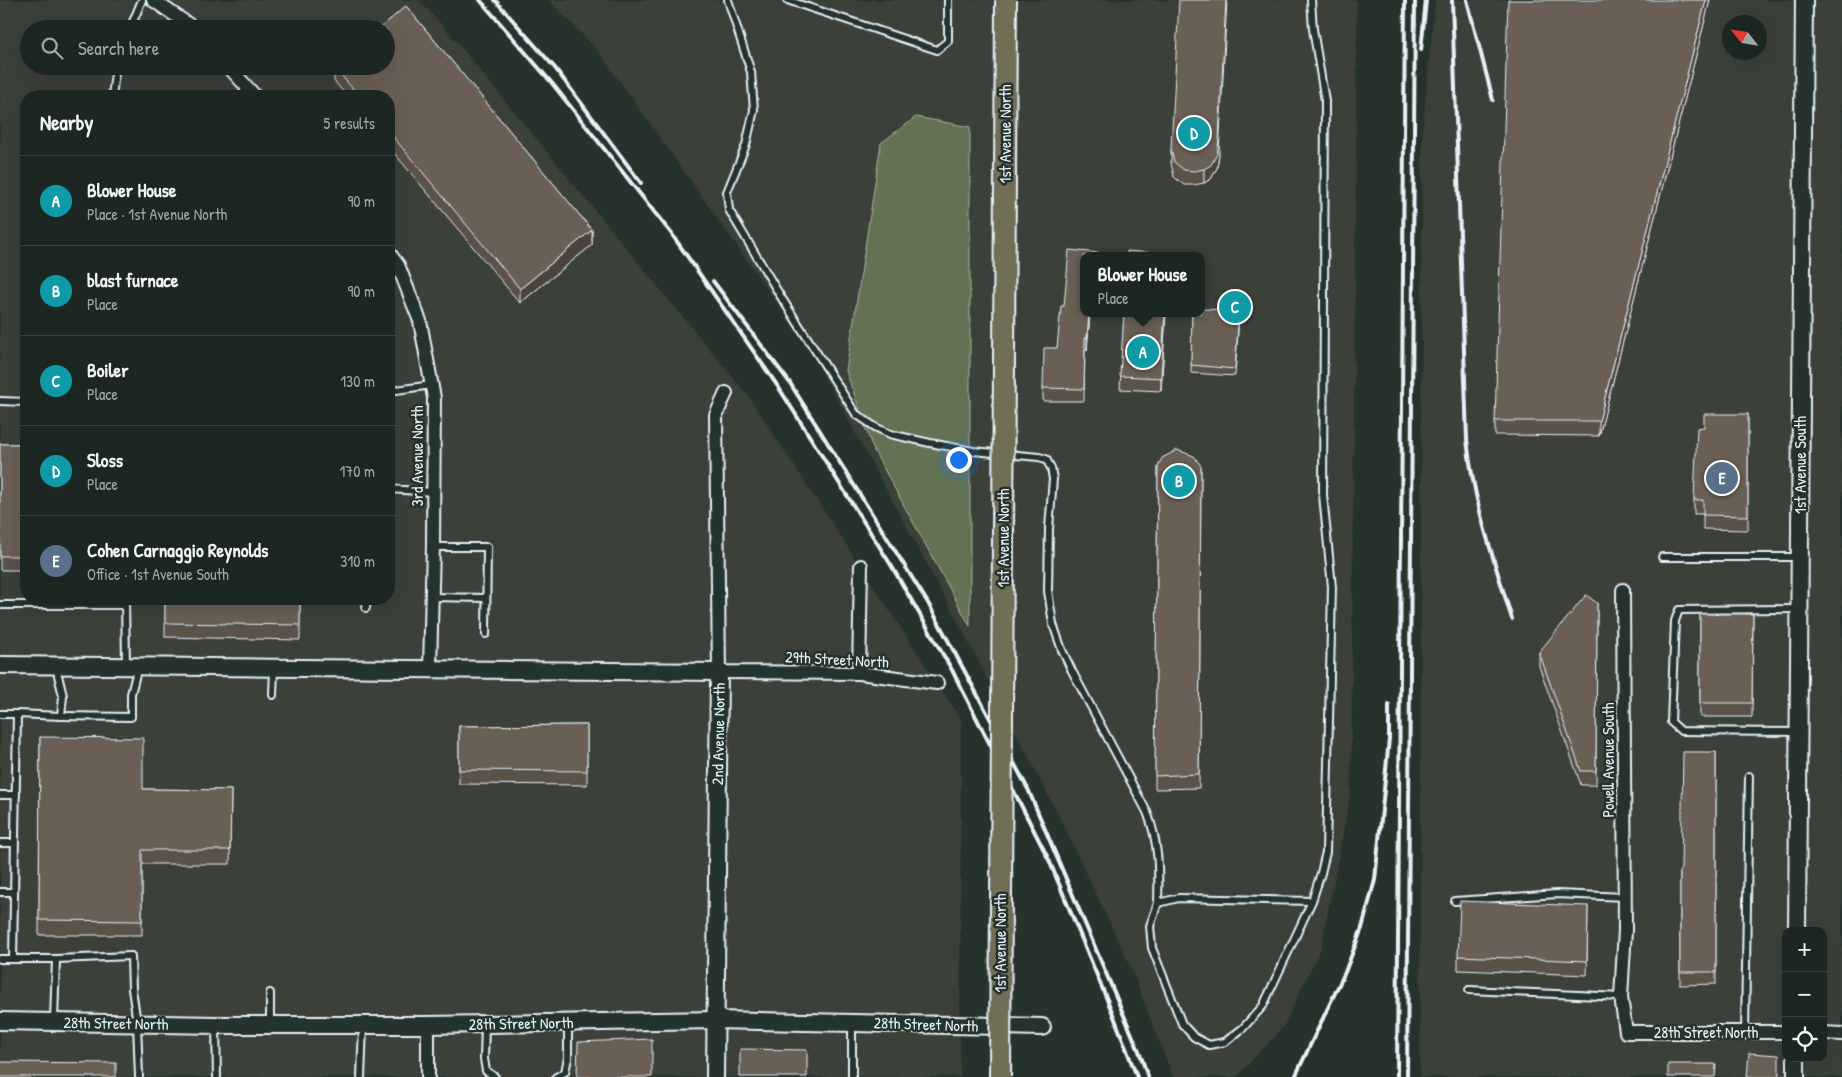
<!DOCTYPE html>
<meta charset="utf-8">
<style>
:root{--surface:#1c2622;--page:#252e2a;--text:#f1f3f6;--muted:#a0a5a5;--line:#3a4340;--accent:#ffd166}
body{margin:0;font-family:"Patrick Hand",sans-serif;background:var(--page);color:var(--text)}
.controls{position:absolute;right:15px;bottom:15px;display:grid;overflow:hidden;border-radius:10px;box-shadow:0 5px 20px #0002}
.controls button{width:45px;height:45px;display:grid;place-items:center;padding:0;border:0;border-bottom:1px solid var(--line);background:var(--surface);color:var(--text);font:25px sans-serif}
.compass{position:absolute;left:1722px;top:15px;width:45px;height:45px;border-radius:50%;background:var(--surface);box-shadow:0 5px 20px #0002;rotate:300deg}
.you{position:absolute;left:958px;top:459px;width:18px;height:18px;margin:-12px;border:4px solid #fff;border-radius:50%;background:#1a73e8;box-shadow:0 0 0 8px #1a73e833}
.badge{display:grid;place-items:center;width:32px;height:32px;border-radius:50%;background:var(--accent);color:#fff;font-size:16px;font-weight:700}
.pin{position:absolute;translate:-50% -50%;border:2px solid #fff;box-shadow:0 1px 5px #0006}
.popup{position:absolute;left:1080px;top:252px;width:125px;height:65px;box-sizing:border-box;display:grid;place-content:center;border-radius:10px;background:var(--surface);filter:drop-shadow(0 1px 4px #0005);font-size:16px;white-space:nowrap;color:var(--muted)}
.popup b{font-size:19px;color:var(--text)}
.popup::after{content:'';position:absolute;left:50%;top:100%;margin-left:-10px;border:10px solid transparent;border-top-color:var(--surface)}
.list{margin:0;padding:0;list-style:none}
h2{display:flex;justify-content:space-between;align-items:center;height:65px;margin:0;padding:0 20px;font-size:21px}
h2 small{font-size:16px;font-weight:400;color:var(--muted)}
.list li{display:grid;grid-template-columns:32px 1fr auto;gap:15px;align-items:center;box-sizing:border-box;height:90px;padding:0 20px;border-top:1px solid var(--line)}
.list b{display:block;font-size:19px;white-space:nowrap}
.list p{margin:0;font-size:16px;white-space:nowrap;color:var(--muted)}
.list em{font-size:16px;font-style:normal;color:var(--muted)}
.icon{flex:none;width:28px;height:28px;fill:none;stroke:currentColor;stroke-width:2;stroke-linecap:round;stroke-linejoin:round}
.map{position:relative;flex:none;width:1842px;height:1077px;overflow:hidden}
.search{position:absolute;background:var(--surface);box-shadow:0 5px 20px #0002;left:20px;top:20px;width:375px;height:55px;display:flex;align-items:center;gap:12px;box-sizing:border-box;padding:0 18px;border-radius:28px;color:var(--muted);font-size:19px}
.panel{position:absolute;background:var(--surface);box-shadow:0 5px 20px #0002;left:20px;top:90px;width:375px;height:515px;border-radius:20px}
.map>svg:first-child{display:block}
.built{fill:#3a4039;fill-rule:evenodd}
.green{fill:#637254;stroke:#a6b2a6}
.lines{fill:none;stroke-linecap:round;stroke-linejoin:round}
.service-casing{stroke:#e8f1f8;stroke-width:10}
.minor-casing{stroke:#e8f1f8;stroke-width:16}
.tertiary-casing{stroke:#e8f1f8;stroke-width:20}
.service{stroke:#26332d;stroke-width:6}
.minor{stroke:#26332d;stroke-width:12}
.tertiary{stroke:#26332d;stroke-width:16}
.rail{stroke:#e8f1f8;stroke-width:4}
.primary-bridge-casing{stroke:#e8f1f8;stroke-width:24;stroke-linecap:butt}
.primary-bridge{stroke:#716e59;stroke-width:20}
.wall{fill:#5a5149;stroke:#e8f1f8}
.shaded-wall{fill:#4a423c;stroke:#e8f1f8}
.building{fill:#695e55;stroke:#e8f1f8}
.labels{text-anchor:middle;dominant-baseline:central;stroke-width:5;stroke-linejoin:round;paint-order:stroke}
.street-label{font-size:16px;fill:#e8f1f8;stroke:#26332d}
</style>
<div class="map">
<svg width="1842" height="1077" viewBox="0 0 1842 1077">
<rect width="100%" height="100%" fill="#26332d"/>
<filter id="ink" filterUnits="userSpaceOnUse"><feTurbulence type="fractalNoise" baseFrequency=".02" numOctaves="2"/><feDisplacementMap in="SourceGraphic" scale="10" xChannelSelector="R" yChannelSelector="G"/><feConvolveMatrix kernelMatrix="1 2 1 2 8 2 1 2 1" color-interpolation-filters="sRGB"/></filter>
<g filter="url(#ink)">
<!-- built -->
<g class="built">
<path d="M0,0H419L449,33L749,397L961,719L960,1077H0ZM29,29H386V66H29ZM26,96H389V599H26Z"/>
<path d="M549,0H1357L1351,791L1321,948L1283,1027L1237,1077H1173L1129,963L1057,812L949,605L808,346L599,52ZM1084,256H1202V313H1084Z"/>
<path d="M1435,0H1842V1077H1420L1422,134ZM1730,22H1760V52H1730ZM1786,931H1823V1058H1786Z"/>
</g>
<!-- green -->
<path class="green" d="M916,117L970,127V626L873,449L846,371L881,143Z"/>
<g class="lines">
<!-- service casing -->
<g class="service-casing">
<g id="service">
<path d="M728,0L751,72L754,110L746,145L727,192L729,210L781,297L856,414L875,427L890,434L930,443L973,451L1039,457L1046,459L1051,468L1053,479L1049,528L1048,591L1053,624L1062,650L1072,671L1147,812C1159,842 1159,871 1158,903"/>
<path d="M787,0L937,50L948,41V0"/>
<path d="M1311,0L1313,29L1325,101L1323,495L1332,587L1326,852L1321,873L1312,901L1263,1006L1243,1028L1225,1042L1209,1045L1194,1037L1182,1024L1152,948L1150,926L1158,903L1179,898L1312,901"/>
<path d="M130,29L142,0"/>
<path d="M112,96L116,66"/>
<path d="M241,96L247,87"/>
<path d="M389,391L432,385"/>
<path d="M0,401L26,402"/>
<path d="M389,489L433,492"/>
<path d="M433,547H487L486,634"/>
<path d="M1662,557H1799"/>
<path d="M432,597L486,598"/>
<path d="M125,599L126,664"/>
<path d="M0,605H125"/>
<path d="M366,608L367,599"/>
<path d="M273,695L274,669"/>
<path d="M0,714H17L13,959H0"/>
<path d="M17,714L61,716L63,696L56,667"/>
<path d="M61,716L131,717V694L138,666"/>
<path d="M1798,732L1681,731L1671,722L1675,621L1679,610L1799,609"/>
<path d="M0,795H16"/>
<path d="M0,843H14"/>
<path d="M0,892H14"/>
<path d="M1455,901L1557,894L1625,897"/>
<path d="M13,959H56L54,1020"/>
<path d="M56,959L131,956L132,989L137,1023L139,1077"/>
<path d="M1469,990L1621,997"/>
<path d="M270,1024V993"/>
<path d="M216,1026L217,1077"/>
<path d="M485,1026L484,1059L486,1071L495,1077"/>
<path d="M1745,1032L1749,776"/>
<path d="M361,1077L363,1026"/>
<path d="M556,1077L565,1072L568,1058V1024"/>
<path d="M852,1077V1023"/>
</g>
</g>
<!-- minor casing -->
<g class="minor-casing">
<g id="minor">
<path d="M153,0L195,29"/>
<path d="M228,66L255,96"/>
<path d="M389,253L398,265L420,321L434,398L433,545L430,669"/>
<path d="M726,393L716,415L719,672L859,673L937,683"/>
<path d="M1623,590L1625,930L1621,997L1626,1032H1786"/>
<path d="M859,673L861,566"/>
<path d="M428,1025V1077"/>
<path d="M1823,1033L1842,1034"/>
</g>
</g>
<!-- tertiary casing -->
<g class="tertiary-casing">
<g id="tertiary">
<path d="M0,665L719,672L715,1077"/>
<path d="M1797,931L1804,0"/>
<path d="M0,1021L216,1025H428L715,1020L1042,1027"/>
<path d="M1796,1077V1058"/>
</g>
</g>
<!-- service -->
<use href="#service" class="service"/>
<!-- minor -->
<use href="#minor" class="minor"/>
<!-- tertiary -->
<use href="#tertiary" class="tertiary"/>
<!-- rail -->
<g class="rail">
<path d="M480,0L551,82L671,233L779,388L891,565L952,670L1049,860L1113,1014L1137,1077"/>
<path d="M495,0L555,68L641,183"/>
<path d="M1452,0L1467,439C1473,502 1494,560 1512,619"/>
<path d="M1467,0L1493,100"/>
<path d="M1421,50L1426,0"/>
<path d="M713,281L790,383L928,603L1028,789L1139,1051L1148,1077"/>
<path d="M1295,1077L1345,972L1362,928L1375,880L1389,739V705"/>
<path d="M1397,1077L1405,0"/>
<path d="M1407,1077L1415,0"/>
</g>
<!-- primary-bridge casing -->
<g class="primary-bridge-casing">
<path id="primary-bridge" d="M1000,1077L1006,0"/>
</g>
<!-- primary-bridge -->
<use href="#primary-bridge" class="primary-bridge"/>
</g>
<!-- wall -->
<g class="wall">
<path d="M1710,0L1599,436L1495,435V421Z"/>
<path d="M406,6L592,230V245L520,303L389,147V96H347L334,81V66H386V29H379Z"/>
<path d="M1171,149L1219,154L1217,168L1211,179L1204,183L1194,185H1184L1174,177L1171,163Z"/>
<path d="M1084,256L1090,313L1087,350H1085L1084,401H1043V388L1057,348L1064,306Z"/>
<path d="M1114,313H1166L1161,391L1120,389L1124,314Z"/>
<path d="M1192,313L1239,318L1235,376L1191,373Z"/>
<path d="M1748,414V530L1703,529V514H1694V500L1704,427Z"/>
<rect x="0" y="444" width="26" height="126"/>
<path d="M1201,466L1199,788L1155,789L1158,467Z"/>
<path d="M165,599H300V640L165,637Z"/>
<path d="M1597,603L1596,785H1581L1539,666V652Z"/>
<path d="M1700,614H1753L1752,717H1700Z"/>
<path d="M587,725V785L459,784V726Z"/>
<path d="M40,737L143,789L231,790L230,864H142V935H39Z"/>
<path d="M1716,752V984L1680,985V870H1681Z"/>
<path d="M1588,906L1587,975L1458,970V956Z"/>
</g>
<!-- shaded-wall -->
<g class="shaded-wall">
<path d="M1226,0H1227L1219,154L1217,168L1211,179L1204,183V169Z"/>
<path d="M1706,0H1710L1599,436V421Z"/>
<path d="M592,230V245L520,303V289Z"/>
<path d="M1089,313H1090L1087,350V338Z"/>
<path d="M1165,313H1166L1161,391V378Z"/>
</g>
<!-- building -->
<g class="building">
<path d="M1179,0H1226L1219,140L1217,154L1211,165L1204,169L1194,171L1184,170L1174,162L1171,149Z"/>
<path d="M1508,0H1706L1599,421H1495Z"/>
<path d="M406,6L592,230L520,289L389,132V96H359L334,67L386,66V29H379Z"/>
<path d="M190,91L195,96H184Z"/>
<path d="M1069,250L1100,253V256H1084V313H1089L1087,338H1085L1084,389L1043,388L1044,348H1057L1061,306H1064Z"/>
<path d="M1127,251L1154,253V256H1127Z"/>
<path d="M1202,309L1239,310L1235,369L1191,365L1192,313H1202Z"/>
<path d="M1124,313H1165L1161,378L1120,376Z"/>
<path d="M1704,414H1748V516L1703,515V500H1694L1697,428L1704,427Z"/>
<rect x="0" y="444" width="26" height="112"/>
<path d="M1177,450L1194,456L1201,466L1199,774L1155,776L1158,467L1162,458Z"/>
<path d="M1586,595L1597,603L1596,771H1581L1539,652Z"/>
<path d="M165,599H300V625L165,623Z"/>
<path d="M1700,614H1753L1752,703H1700Z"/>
<path d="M587,725V771L459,770V726Z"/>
<path d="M40,737L143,738V789L231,790L230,850H142V921L39,920Z"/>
<path d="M1683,752H1716V972H1680V870H1681Z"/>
<path d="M1460,901L1588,906L1587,961L1458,956Z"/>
<path d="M652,1039V1077H577L578,1042Z"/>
<path d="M740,1049L807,1050V1077H740Z"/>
<path d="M1749,1053L1779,1055V1077H1747Z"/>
<path d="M0,1062L116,1063V1077H0Z"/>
<path d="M1668,1064H1716L1715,1077H1668Z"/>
</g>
</g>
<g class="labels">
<!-- street labels -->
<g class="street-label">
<text transform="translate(1005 134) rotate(-90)">1st Avenue North</text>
<text transform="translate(417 456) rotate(-90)">3rd Avenue North</text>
<text transform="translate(1800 465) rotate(-90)">1st Avenue South</text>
<text transform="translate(1003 538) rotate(-90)">1st Avenue North</text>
<text transform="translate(837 659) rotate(3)">29th Street North</text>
<text transform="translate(718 734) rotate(-89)">2nd Avenue North</text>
<text transform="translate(1608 760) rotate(-90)">Powell Avenue South</text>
<text transform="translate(1000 943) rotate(-90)">1st Avenue North</text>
<text transform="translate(116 1023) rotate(1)">28th Street North</text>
<text transform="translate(521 1023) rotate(-1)">28th Street North</text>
<text transform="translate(926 1024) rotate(2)">28th Street North</text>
<text x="1706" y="1032">28th Street North</text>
</g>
</g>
</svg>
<div class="controls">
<button>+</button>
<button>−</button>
<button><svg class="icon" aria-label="locate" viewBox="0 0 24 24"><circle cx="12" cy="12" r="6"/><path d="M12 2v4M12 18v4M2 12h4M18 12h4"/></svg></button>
</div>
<svg class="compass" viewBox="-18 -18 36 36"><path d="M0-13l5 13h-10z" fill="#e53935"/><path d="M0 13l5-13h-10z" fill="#a0a5a5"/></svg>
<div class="you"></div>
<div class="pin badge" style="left:1143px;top:352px;background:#0f9aa8">A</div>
<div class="popup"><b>Blower House</b>Place</div>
<div class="pin badge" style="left:1179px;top:481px;background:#0f9aa8">B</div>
<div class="pin badge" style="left:1235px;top:307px;background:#0f9aa8">C</div>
<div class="pin badge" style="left:1194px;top:133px;background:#0f9aa8">D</div>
<div class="pin badge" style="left:1722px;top:478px;background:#5c6f8a">E</div>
<div class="search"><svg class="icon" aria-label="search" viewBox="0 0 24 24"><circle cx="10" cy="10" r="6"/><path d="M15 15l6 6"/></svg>Search here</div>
<section class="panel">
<h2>Nearby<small>5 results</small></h2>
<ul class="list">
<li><span class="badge" style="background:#0f9aa8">A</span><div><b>Blower House</b><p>Place · 1st Avenue North</p></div><em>90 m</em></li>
<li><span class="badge" style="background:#0f9aa8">B</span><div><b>blast furnace</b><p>Place</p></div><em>90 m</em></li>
<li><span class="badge" style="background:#0f9aa8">C</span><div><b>Boiler</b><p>Place</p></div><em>130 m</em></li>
<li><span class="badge" style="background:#0f9aa8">D</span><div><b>Sloss</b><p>Place</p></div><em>170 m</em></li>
<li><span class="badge" style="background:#5c6f8a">E</span><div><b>Cohen Carnaggio Reynolds</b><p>Office · 1st Avenue South</p></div><em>310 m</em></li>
</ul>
</section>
</div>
